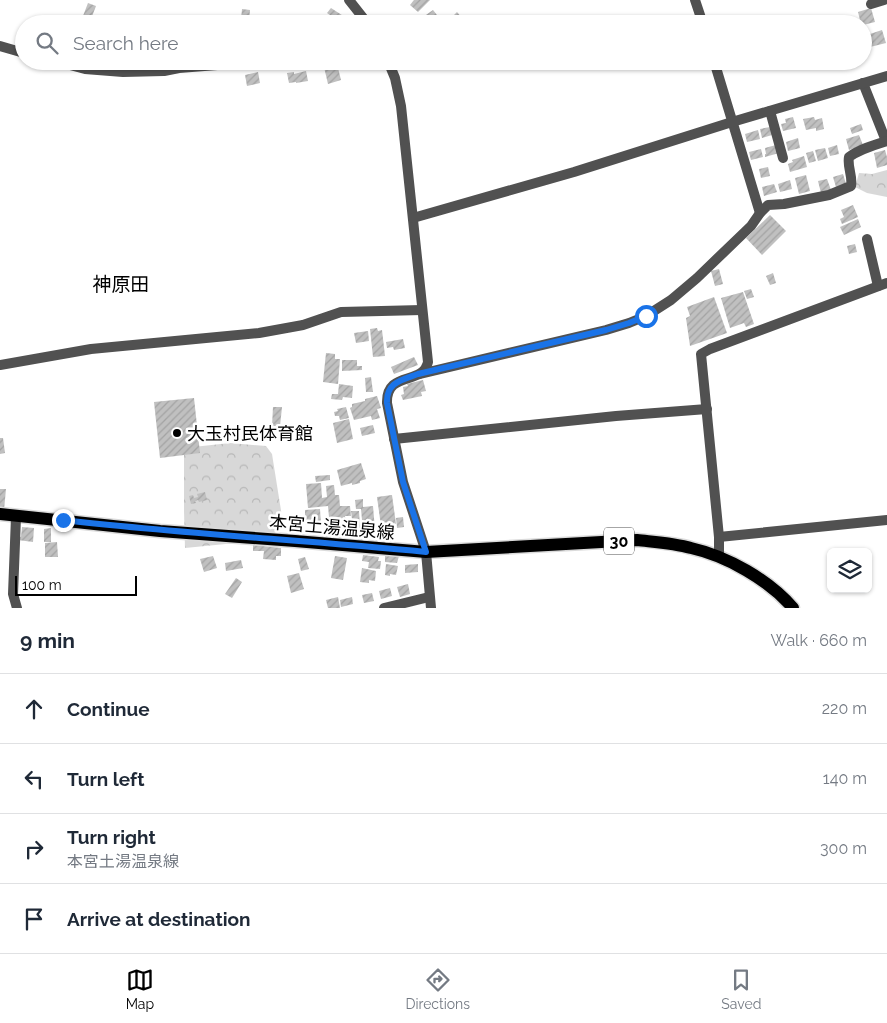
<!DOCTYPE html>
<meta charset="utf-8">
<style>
:root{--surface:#fff;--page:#f6f6f7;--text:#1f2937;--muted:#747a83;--line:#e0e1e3;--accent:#000}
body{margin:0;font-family:Raleway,"Noto Sans JP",sans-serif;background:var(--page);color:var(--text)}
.controls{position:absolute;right:15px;bottom:15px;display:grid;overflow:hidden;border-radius:8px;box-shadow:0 1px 4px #0004}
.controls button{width:45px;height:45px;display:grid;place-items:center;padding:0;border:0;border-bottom:1px solid var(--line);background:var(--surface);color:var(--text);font:25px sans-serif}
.scale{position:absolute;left:15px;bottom:12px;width:122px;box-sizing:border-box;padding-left:5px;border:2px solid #000;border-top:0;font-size:14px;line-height:18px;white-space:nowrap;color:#000;-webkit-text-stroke:4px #fff;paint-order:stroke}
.stop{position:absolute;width:15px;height:15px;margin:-11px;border:4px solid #1a73e8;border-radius:50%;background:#fff}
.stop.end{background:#1a73e8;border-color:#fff;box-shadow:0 1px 5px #0008}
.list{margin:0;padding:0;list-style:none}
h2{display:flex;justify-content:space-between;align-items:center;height:65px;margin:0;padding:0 20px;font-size:21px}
h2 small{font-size:16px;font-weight:400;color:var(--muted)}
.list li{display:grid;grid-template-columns:32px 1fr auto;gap:15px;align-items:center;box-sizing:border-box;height:70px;padding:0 20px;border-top:1px solid var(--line)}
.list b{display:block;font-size:19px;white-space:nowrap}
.list p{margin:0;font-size:16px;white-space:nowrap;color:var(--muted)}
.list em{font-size:16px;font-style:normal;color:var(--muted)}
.icon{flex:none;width:28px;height:28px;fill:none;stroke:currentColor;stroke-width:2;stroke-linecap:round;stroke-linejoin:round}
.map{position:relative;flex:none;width:887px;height:608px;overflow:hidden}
.search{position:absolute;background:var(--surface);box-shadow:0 1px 4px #0004;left:15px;right:15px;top:15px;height:55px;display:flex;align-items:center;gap:12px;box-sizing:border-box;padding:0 18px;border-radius:28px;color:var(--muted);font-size:19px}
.sheet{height:345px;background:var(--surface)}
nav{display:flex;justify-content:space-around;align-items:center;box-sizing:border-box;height:70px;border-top:1px solid var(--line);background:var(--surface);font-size:14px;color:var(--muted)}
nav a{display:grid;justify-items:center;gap:2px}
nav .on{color:var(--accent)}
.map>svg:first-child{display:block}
.forest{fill:url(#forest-crowns)}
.building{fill:url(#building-hatch)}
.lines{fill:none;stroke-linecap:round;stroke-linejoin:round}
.major-casing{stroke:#dbdbdb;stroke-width:15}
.minor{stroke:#515151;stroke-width:10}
.major{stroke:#000;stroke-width:12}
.route{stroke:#1a73e8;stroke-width:6}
.poi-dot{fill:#000;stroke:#fff;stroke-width:2}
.labels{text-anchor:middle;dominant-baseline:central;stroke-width:5;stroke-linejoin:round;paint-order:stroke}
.shield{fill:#fff;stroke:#4c4c4c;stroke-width:1}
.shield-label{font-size:16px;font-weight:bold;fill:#000}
.poi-label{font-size:18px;fill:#000;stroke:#fff;text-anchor:start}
.street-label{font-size:18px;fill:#000;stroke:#fff}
.neighbourhood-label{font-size:19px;fill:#000;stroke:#fff}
</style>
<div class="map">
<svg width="887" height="608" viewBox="0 0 887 608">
<defs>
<pattern id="forest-crowns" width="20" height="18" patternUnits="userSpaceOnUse" patternTransform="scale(1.25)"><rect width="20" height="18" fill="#d8d8d8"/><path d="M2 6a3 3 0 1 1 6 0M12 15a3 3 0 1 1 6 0" fill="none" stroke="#b8b8b8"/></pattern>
<pattern id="building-hatch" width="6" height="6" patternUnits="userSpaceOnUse" patternTransform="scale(1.25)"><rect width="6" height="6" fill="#c0c0c0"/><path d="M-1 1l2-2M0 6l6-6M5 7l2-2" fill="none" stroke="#a3a3a3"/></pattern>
</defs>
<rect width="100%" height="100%" fill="#fff"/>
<!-- forest -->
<g class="forest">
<path d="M887,170V197L867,193L855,187L859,173L872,174Z"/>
<path d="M230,443L266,446L272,454L283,523L277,539L185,548L184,511V448Z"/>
</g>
<!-- building -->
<g class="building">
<path d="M414,0H430L418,12L410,5Z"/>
<path d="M88,3L96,6L91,19L83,16Z"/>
<path d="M331,8L348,19L345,24H343L327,13Z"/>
<path d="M871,8L875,22L863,25V24H861L858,12Z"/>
<path d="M242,9L250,10L249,21L241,20Z"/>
<path d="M433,10L437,15L428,22L423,17Z"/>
<path d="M457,12L467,24H454L450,19Z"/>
<path d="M882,30L886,43L870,47L867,35Z"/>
<path d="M337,64L341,80L328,84L324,67Z"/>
<path d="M306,71L308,81L296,83V82L289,83L287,73L294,72V74Z"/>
<path d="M258,72L260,83L247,86L245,75Z"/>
<path d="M793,117L796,128L783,131L781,124L786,123L785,119Z"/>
<path d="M814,117L815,120L822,118L824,129L816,131V128L806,130L803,119Z"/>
<path d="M861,124L863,130L852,134L850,128Z"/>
<path d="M770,127L772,135L762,138L760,129Z"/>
<path d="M758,130L760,139L747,142L745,134Z"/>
<path d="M859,135L863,145L849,150L846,139Z"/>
<path d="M798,138L800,148L788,151L786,142Z"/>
<path d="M776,145L779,153L765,157V154H766L765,148Z"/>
<path d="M837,145L839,154L830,156L828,148Z"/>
<path d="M825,148L828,158L818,161L815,150Z"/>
<path d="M761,149L763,157L751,160L749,152Z"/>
<path d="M885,150L887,157V165L877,168L874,153Z"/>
<path d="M813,151L816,161L809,163L806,153Z"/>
<path d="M804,156L807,167L790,172L788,164L793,162L792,160Z"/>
<path d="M768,167L770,176L761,178L759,169Z"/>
<path d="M843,174L846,184L836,187L833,177Z"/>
<path d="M806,175L810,191L799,194L795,178Z"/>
<path d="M827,179L831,190L821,193L818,181Z"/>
<path d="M790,180L792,189L780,192L778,184Z"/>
<path d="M774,184L777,192L764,196L762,187Z"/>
<path d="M853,205L858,217L842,224L840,219L844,217L841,210Z"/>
<path d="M770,215L786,231L762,255L746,238Z"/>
<path d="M858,219L861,227L844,235L840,227Z"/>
<path d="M855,244L857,252L849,254L847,246Z"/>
<path d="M719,269L723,284L715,286L711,271Z"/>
<path d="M773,273L776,283L770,285L766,276Z"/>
<path d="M751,289L754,297L747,299L744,291Z"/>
<path d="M743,292L754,324L746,327L744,323L730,328L721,298Z"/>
<path d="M714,297L727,333L690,346L686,318L690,316L687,307Z"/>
<path d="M377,328L378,331L382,330L385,356L373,357L370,329Z"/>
<path d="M368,331L369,341L356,343L354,333Z"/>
<path d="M403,339L405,348L394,350L393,347L387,348L386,342Z"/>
<path d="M326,353L335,354V359H340L338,384L323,382Z"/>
<path d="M414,357L418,365L394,374L391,367Z"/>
<path d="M342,360H357V366H362V370L342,371Z"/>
<path d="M371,377L373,392H366L365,378Z"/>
<path d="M423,380L426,391L421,392L422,396L403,400L401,395L404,394L403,387L408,386L407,384Z"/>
<path d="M339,384L353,386L352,398L343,397L342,400L331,399L332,394H338Z"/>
<path d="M377,396L381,408L377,409L380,418L372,420L371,416L354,420L350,408L352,407V404L365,401V399Z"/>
<path d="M194,398L200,453L160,458L154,402Z"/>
<path d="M273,407H282L280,426H272Z"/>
<path d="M346,407L349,418L340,420L339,416H335L334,412L338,411L337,409Z"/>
<path d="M349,419L353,439L337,443L333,423Z"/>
<path d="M373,425L375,433L362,436L360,428Z"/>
<path d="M0,438H3L5,453L0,454Z"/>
<path d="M361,463L366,479L360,481V483L352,485V483L341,486L337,470Z"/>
<path d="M330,475V480L316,482L315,476Z"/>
<path d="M321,483L322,498L327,497L326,486L334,485L335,495H339L340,506H350L351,516H345L346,524H331V517H329L328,506L308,508L306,484Z"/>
<path d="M0,489H6L4,510H0Z"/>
<path d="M205,492L207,500L199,502L198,500L195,501L196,503L191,504L189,496L193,495L194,498L198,497L197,494Z"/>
<path d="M392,495L396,524L381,526L377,497Z"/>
<path d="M363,499V507L373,506L375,530L363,531L361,509H356L355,500Z"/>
<path d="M320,509L321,524L305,525V510Z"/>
<path d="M351,511H359L360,528H353Z"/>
<path d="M403,517L404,527L397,528L396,518Z"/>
<path d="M22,527L34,528L33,542L18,540V536L21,537Z"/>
<path d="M51,528V542H44V529Z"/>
<path d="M57,542L58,557H45V543Z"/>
<path d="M253,545L281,548V556H276V560L263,559L264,551H253Z"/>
<path d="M390,554L399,556L397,563L385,562V556H389Z"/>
<path d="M363,555L379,557L378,561H381L380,569L368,568L369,562L362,561Z"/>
<path d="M213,556L217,568L204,572L200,559Z"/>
<path d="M335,556L347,558L343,580L331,578Z"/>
<path d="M305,557L309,569L301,571L298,559Z"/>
<path d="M241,560L243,568L226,571L225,563Z"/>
<path d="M386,564L398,566L396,575L390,574V576L385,575Z"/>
<path d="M418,564V572L405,573V565Z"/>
<path d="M362,568L376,571L375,581L369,580V583L360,582Z"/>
<path d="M299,573L304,589L291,593L287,576Z"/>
<path d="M236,578L242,582L232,598L225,594Z"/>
<path d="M408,584L410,594L400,597L397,587Z"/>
<path d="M390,588L392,596L381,599L379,591Z"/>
<path d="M372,593L374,601L364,603L362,595Z"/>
<path d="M338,597L340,608H328L326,600Z"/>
<path d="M352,597L353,604L341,607L340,600Z"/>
</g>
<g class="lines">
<!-- major casing -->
<g class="major-casing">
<path id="major" d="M0,514L160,531L295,541L426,552L637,540C655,542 674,543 691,548C727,556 769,580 793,608"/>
</g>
<!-- minor -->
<g class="minor">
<path d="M349,0L368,24"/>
<path d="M695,0L703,24"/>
<path d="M871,4L884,0"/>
<path d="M0,46L24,53"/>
<path d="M55,61L85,69L123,72L164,71L179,68L269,61"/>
<path d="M388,61L395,78L401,106L428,362C423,386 386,370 387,403L403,482L426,552L431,608"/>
<path d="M714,61L760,213"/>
<path d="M863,83L886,141"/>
<path d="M770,111L783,158"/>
<path d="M413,218L574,172L732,122L887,76"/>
<path d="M867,239L878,286"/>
<path d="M0,365L91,349L259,333L303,325L341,312L422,310"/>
<path d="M420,374L606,330L629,323L646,316L671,300L697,278L751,226L760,213L768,205L784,204L829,195L851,186C853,176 847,167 849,157C860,149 874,145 887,141"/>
<path d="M394,439L616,416L707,409"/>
<path d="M16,517L13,594L17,608"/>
<path d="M719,537L887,520"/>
<path d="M719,557V537L701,354L710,349L887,283"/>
<path d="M384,608L429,597"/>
</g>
<!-- major -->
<use href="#major" class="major"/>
</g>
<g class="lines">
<!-- route -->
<path class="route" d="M63,520C183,534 305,540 426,552L403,482L387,403C386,382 402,380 418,374L606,330L629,323L646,316"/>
</g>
<!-- markers -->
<circle class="poi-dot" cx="177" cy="433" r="5"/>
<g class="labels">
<!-- shield labels -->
<rect class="shield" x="604" y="527.5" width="30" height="27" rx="4"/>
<g class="shield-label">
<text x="619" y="541">30</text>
</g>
<!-- poi labels -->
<g class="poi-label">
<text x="187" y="433">大玉村民体育館</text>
</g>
<!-- street labels -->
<g class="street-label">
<text transform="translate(332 527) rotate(5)">本宮土湯温泉線</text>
</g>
<!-- neighbourhood labels -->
<g class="neighbourhood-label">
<text x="121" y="284">神原田</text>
</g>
</g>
</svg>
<div class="controls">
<button><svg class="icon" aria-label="layers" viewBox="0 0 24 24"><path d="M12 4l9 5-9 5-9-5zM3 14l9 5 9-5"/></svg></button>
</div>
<div class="scale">100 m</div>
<div class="stop" style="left:646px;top:316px"></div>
<div class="stop end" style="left:63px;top:520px"></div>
<div class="search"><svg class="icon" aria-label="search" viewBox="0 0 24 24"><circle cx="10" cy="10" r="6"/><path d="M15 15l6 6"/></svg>Search here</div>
</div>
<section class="sheet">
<h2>9 min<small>Walk · 660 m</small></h2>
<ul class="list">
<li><svg class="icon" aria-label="ahead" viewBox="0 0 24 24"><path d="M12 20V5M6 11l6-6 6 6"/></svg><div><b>Continue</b></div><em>220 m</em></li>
<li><svg class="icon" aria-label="left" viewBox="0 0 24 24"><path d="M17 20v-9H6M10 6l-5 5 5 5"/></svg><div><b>Turn left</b></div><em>140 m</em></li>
<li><svg class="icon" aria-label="right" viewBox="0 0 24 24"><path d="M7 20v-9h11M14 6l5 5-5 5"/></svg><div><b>Turn right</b><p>本宮土湯温泉線</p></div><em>300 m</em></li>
<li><svg class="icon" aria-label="arrive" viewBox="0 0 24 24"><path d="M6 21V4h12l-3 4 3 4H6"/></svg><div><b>Arrive at destination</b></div></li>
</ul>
</section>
<nav>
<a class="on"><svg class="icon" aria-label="map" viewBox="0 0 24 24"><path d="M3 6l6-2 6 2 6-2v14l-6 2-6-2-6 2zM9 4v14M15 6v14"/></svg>Map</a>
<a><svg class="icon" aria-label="directions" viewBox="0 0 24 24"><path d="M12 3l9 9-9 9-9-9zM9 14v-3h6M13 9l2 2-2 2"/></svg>Directions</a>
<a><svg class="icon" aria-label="saved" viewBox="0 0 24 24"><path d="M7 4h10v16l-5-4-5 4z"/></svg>Saved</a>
</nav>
